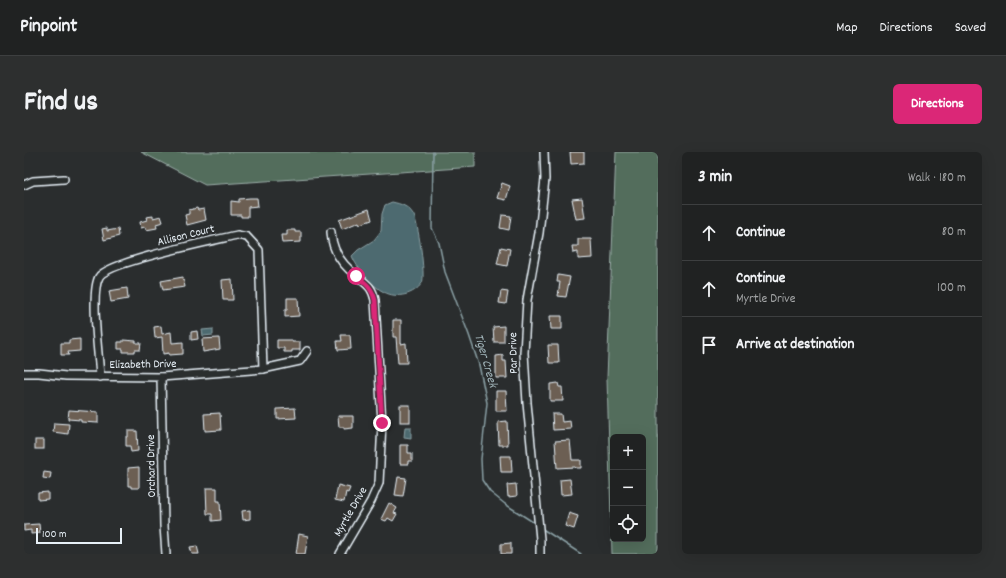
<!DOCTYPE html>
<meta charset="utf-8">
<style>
:root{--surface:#202222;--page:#2d2f2f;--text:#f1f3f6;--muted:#a2a4a5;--line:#3d3f40;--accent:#db2777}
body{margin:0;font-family:Dekko,sans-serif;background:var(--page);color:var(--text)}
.controls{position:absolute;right:12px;bottom:12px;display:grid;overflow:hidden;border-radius:6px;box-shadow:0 4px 16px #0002}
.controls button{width:36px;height:36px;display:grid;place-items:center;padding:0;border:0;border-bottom:1px solid var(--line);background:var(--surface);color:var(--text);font:20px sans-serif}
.scale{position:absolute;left:12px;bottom:10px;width:86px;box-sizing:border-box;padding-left:4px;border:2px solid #e8f1f8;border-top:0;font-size:11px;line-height:14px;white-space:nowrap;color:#e8f1f8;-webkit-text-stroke:3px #2a2d2e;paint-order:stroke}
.stop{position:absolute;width:12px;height:12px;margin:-9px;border:3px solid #db2777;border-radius:50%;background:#fff}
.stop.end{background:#db2777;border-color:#fff;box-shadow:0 1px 4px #0008}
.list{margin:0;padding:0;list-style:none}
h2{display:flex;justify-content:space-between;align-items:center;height:52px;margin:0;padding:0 16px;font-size:17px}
h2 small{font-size:13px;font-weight:400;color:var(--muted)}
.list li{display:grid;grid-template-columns:26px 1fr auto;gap:12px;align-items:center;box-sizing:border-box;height:56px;padding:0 16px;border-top:1px solid var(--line)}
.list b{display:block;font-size:15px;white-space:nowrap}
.list p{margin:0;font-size:13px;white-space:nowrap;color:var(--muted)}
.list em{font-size:13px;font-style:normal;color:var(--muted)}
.icon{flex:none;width:22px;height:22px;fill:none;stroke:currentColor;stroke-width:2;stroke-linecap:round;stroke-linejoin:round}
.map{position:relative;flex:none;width:634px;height:402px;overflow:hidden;border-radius:6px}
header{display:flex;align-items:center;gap:24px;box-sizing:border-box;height:56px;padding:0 20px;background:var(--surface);border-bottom:1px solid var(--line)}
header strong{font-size:19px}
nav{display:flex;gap:22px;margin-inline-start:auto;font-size:14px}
.intro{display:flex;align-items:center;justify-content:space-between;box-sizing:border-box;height:96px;padding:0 24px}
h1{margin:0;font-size:28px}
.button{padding:10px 18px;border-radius:6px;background:var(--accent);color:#fff;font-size:14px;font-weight:700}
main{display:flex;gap:24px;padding:0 24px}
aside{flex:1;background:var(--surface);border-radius:6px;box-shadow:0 4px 16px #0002}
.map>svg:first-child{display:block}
.green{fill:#526d5c;stroke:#9dafaa;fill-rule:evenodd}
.water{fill:#4d6b6f;stroke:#8ba1a6}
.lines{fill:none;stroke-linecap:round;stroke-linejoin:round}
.stream{stroke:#8ba1a6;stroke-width:1.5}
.building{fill:#6c5f52;stroke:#e8f1f8}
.minor-casing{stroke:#e8f1f8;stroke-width:10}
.minor{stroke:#2a2d2e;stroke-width:7}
.route{stroke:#db2777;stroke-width:5}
.labels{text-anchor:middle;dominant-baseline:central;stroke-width:4;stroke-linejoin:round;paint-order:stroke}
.street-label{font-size:12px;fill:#e8f1f8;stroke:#2a2d2e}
.water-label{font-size:13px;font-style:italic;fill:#a2b5ba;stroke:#2a2d2e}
</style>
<header>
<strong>Pinpoint</strong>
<nav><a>Map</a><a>Directions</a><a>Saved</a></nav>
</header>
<div class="intro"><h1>Find us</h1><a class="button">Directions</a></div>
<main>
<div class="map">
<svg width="634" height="402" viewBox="0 0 634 402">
<rect width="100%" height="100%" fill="#2a2d2e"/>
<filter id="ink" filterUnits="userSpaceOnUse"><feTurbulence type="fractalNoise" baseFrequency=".025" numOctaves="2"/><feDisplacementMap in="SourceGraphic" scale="8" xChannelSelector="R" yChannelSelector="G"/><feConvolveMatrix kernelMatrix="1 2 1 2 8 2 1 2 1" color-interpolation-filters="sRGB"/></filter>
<g filter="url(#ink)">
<!-- green -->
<g class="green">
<path d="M117,0H451V15L181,33Z"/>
<path d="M592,0H634V402H588L583,226ZM589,285H619V387H589Z"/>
</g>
<!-- water -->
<g class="water">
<path d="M368,50C377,52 384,54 389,62C394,68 402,125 398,131C390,143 373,147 360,140C349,135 332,115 328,104L334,98L350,88L357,79L358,62L361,53Z"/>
<path d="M189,177V183L179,184L178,178Z"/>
<path d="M381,275H387V286L380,285Z"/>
</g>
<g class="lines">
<!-- stream -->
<g class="stream">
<path d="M409,0L408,76L415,91L421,120L445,183L455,213L463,251L457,307L458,328L466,340L481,352L512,372"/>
<path d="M517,376L557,402"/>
</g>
</g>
<!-- building -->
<g class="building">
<path d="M546,0H560V11L547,12Z"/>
<path d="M478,31L486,34L482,48L473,46Z"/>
<path d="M226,46H233L234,54L224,55V65H217V63H207V49L215,50V47Z"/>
<path d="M558,46L561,66L552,67L548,47Z"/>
<path d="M173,56L174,58L180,57L182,68L163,73L161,63L165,62V58Z"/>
<path d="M345,57L348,68L336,72L335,70L318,77L315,68Z"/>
<path d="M478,63L487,64L485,78L476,76Z"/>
<path d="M129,64V66L137,64L139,70L132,72L133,76L122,78L121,75L117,76L116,70L123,68L122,65Z"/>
<path d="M83,76V79L94,77L95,84L80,88L78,77Z"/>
<path d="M263,78H271V80H277V90L258,91L257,83H263Z"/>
<path d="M554,87H567L568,106L554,107V100L549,101L548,94H554Z"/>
<path d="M477,95L486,97L483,114L473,112Z"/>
<path d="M534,123L546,125L542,145L534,144L536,130H533Z"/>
<path d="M159,125L161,135L139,138L137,129Z"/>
<path d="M208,127L209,148H199L198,128Z"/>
<path d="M103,136L104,147L87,150L85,139Z"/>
<path d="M477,139L484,140L482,152L475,151Z"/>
<path d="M263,146H274L275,164L261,165V158H263Z"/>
<path d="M526,164H538V177H527Z"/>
<path d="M369,168H377V192L382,191L383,211H374L372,185H369Z"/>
<path d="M137,174L138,182L147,180L148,191L159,190V202L145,203V201L139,202L138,185L131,186L130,175Z"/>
<path d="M480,174V190H470L469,175Z"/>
<path d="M173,179L174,187L167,188V180Z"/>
<path d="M317,183H326L327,197L314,198L313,189H318Z"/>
<path d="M195,186L196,197L179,200L178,187Z"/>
<path d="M56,187V199L44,200L45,203H37V191H45V188Z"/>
<path d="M99,188L112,189V191H117L116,198H111V200H99V197H94V190H99Z"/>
<path d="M253,188H268V190H276V198H268V200H260V196H253Z"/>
<path d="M524,193H534L535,211H525Z"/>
<path d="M479,203V209H482L483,226H472V204Z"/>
<path d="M534,231L535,235H538L539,249H526V232Z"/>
<path d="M472,239H482L483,259H472Z"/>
<rect x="376" y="253" width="10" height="17"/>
<path d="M271,256L272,266L253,267V257Z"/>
<path d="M45,258L74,260V271L57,270V268L44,267Z"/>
<path d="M196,261L197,278L181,279L180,262Z"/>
<path d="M528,262H537L538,270L546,269L547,277L529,278Z"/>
<path d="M314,264H329V276L320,277V275H315Z"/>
<path d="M483,269L484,293H475L474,270Z"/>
<path d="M30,271L45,272L44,282L29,280Z"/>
<path d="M104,279H113L114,299L107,300L106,294H102V285H104Z"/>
<rect x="11" y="288" width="9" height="9"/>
<path d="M546,288L548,308H557V316H552L551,315L533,316L531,289Z"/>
<path d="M376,293H384V301H388V309H384V312H376Z"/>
<path d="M476,304H487L488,320H477Z"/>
<path d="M115,315V336H107V334H104V316Z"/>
<path d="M20,320L27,321L26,327L19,326Z"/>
<path d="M374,325L382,326L379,344L371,343Z"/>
<path d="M546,327L548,342L537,343L536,328Z"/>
<path d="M492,332L493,344L484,345L483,333Z"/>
<path d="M314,333L326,336L324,341L322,340L320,350L311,348Z"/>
<path d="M182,336H193V349H196L197,368L188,369V362H183Z"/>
<path d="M24,340V347L14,348V341Z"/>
<path d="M365,351L373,356L370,361L373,362L369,369L364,366L362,369L357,367Z"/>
<path d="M226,358V367L219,368L218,359Z"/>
<path d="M545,361L554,364L550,377L541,374Z"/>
<path d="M15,372L16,381L7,382V378L0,379V373Z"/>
<path d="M275,382L284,384L281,402H272Z"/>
<path d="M487,391V402H477V392Z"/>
<path d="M173,394L175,402H168L166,395Z"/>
</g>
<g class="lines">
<!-- minor casing -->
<g class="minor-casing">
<g id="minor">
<path d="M0,33L9,29L40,27"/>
<path d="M307,80C308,99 318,113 333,124C343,133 348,134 351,148L358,271L355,331L347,349L316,402"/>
<path d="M0,221H15L42,224L137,225L239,217L276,209L283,199"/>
<path d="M76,225C75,204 66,141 75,125C83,110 192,88 213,83L223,85L235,98L239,217"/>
<path d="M137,225L140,374L142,402"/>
<path d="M516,402V387L503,251L500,201L503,148L515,81L521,27L520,0"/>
</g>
</g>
<!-- minor -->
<use href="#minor" class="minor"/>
</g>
</g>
<g class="lines" filter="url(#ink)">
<!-- route -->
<path class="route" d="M332,124C342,131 348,136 351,148L358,271"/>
</g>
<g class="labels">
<!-- street labels -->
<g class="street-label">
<text transform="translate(162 84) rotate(-14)">Allison Court</text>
<text transform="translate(490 201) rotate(-91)">Par Drive</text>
<text transform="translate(119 213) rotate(-1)">Elizabeth Drive</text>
<text transform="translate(128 314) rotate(-91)">Orchard Drive</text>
<text transform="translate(327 360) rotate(-60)">Myrtle Drive</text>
</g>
<!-- water labels -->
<g class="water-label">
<text transform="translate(461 209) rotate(74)">Tiger Creek</text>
</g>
</g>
</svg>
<div class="controls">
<button>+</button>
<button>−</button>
<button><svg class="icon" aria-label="locate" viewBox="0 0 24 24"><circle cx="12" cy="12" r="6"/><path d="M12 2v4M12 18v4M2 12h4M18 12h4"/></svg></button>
</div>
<div class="scale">100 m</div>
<div class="stop" style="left:332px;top:124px"></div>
<div class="stop end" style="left:358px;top:271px"></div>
</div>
<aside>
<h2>3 min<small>Walk · 180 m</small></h2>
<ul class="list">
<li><svg class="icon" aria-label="ahead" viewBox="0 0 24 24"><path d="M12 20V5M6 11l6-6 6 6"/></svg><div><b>Continue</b></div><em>80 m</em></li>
<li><svg class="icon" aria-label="ahead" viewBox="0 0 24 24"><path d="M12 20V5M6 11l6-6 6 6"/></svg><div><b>Continue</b><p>Myrtle Drive</p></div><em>100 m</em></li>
<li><svg class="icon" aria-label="arrive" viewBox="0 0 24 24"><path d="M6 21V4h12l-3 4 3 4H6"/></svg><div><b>Arrive at destination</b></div></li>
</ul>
</aside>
</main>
